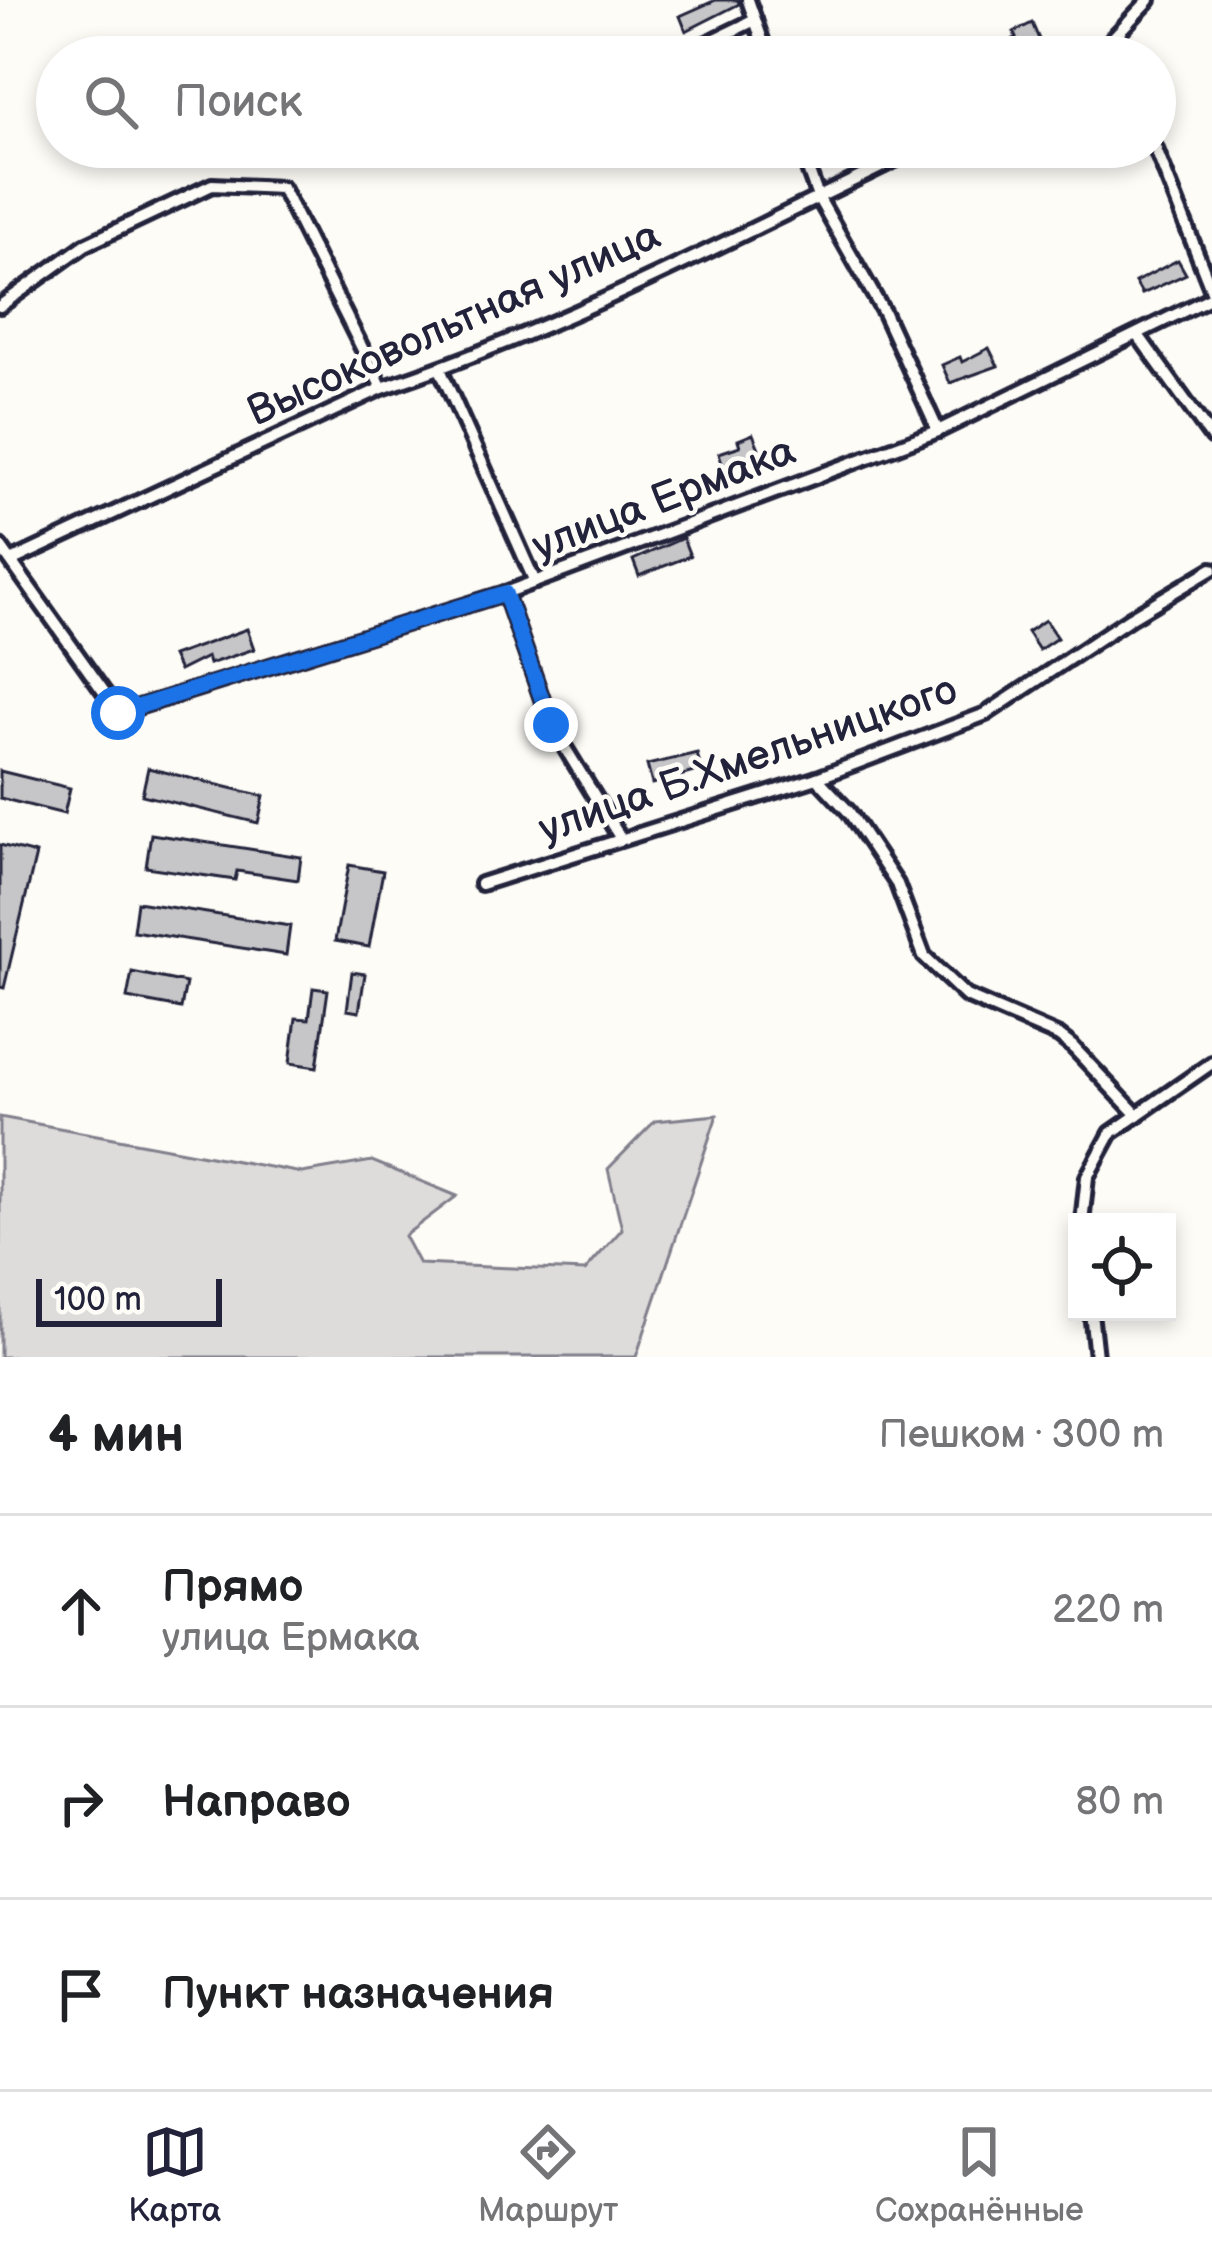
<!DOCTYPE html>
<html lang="ru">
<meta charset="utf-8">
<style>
:root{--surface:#fff;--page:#f6f6f6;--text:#202124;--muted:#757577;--line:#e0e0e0;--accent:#22223b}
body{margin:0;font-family:"Balsamiq Sans",sans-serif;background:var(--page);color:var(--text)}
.controls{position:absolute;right:36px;bottom:36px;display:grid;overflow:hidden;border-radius:0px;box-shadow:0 6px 18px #0003}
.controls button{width:108px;height:108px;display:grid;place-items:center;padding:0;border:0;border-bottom:3px solid var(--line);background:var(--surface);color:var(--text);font:60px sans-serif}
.scale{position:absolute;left:36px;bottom:30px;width:186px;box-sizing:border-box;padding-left:12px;border:6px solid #22223b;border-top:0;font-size:33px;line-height:42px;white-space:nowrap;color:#22223b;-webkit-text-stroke:9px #fdfcf7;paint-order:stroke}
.stop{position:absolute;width:36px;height:36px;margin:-27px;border:9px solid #1a73e8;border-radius:50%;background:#fff}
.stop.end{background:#1a73e8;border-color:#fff;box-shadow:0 3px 12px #0008}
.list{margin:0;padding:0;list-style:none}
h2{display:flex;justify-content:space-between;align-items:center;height:156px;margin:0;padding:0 48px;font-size:51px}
h2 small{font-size:39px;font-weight:400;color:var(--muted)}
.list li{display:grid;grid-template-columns:78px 1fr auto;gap:36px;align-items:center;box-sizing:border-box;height:192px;padding:0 48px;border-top:3px solid var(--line)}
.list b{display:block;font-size:45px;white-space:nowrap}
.list p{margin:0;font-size:39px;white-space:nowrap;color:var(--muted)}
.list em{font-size:39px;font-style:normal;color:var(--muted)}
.icon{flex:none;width:66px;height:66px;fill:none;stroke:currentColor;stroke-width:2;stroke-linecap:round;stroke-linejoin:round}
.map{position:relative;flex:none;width:1212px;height:1357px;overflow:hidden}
.search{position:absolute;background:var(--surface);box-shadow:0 6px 18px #0003;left:36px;right:36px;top:36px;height:132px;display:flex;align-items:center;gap:30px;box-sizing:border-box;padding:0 42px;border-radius:66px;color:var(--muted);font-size:45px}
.sheet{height:732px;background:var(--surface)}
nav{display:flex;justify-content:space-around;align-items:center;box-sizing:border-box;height:168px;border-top:3px solid var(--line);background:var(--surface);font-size:33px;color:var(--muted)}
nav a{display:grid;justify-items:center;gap:6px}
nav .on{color:var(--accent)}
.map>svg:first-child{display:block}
.green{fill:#dddcdb;stroke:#807f8b;stroke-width:3}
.building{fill:#c6c6c8;stroke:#22223b;stroke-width:3}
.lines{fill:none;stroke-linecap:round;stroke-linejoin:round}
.street-casing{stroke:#22223b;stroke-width:20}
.street{stroke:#fdfcf7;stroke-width:10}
.route{stroke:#1a73e8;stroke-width:15}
.labels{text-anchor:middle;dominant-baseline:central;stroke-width:9;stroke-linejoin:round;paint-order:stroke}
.street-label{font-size:42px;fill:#22223b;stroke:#fdfcf7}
</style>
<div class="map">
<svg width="1212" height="1357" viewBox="0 0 1212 1357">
<rect width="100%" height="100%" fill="#fdfcf7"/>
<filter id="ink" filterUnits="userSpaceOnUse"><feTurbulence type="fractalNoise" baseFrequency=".00833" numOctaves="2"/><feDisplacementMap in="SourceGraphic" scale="24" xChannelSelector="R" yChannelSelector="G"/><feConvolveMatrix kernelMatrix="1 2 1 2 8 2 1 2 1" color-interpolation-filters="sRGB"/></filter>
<g filter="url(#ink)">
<!-- green -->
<path class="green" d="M717,1115L636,1357H0V1117L302,1173L372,1161L457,1196L404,1236L419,1264L585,1271L622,1229L608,1169L655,1121Z"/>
<!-- building -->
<g class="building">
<path d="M716,0H738L739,4L686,31L680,16Z"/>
<path d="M1032,23L1041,44L1018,55L1011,40L1016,38L1014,32Z"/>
<path d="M1178,260L1186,274L1142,294L1135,282Z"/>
<path d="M989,348L998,366L950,383L942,365L960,357L962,362Z"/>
<path d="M753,434L760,451L724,469L719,453L740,446L738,440Z"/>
<path d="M683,538L690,556L639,576L633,560Z"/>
<path d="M1045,620L1057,638L1039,650L1027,632Z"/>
<path d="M247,629L254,649L209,664L207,657L179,671L172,656Z"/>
<path d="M697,753L701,770L652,784L647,765Z"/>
<path d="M148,768L264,796L258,823L142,795Z"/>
<path d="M0,771L70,788L64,814L0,798Z"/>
<path d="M151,834L301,857L298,880L237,871L235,880L146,867Z"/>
<path d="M0,845L36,854L4,988L0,987Z"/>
<path d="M349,865L383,871L369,947L335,941Z"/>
<path d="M137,902L290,926L286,955L133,931Z"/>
<path d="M132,972L186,983L181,1008L127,998Z"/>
<path d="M352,972L365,974L359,1012L347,1010Z"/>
<path d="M313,988L328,990L317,1067L290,1063L296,1018L309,1019Z"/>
</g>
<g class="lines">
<!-- street casing -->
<g class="street-casing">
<g id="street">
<path d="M748,0L768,57"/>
<path d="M1119,35L1126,57"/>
<path d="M678,57L755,20"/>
<path d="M1095,57L1149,0"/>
<path d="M800,147L818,197L884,313L938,431"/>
<path d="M1155,147L1212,291"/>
<path d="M0,306L85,245L212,185L282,188L382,388"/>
<path d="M1138,335L1212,438"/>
<path d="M440,369L535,582"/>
<path d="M0,546L119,713L505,593L938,431L1212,297"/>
<path d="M13,560L382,388C564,328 749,230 922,147"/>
<path d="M505,593L551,725L621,839"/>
<path d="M817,778L849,812L897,884L924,956L966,996L1059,1036L1072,1046L1137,1115"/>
<path d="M481,884L817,778L986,714L1130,618L1212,569"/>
<path d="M1082,1222L1087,1177L1111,1133L1212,1063"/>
<path d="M1091,1312L1096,1357"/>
</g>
</g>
<!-- street -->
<use href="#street" class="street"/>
</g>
</g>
<g class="lines" filter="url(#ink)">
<!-- route -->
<path class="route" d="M118,713L505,593L551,725"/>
</g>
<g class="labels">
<!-- street labels -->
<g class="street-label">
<text transform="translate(454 324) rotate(-24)">Высоковольтная улица</text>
<text transform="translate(664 499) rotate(-21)">улица Ермака</text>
<text transform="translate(748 760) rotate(-19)">улица Б.Хмельницкого</text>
</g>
</g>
</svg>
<div class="controls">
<button><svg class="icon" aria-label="locate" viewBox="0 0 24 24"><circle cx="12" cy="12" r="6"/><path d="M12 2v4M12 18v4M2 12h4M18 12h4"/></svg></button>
</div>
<div class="scale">100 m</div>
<div class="stop" style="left:118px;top:713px"></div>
<div class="stop end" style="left:551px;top:725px"></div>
<div class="search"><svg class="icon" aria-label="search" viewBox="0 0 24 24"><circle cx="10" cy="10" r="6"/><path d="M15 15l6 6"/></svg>Поиск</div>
</div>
<section class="sheet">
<h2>4 мин<small>Пешком · 300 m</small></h2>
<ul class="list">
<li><svg class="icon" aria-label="ahead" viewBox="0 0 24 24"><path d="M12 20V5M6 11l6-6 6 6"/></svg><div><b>Прямо</b><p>улица Ермака</p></div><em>220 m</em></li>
<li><svg class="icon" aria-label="right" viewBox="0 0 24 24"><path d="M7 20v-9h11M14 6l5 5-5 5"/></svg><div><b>Направо</b></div><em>80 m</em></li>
<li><svg class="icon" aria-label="arrive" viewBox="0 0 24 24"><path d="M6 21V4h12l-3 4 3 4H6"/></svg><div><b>Пункт назначения</b></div></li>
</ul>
</section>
<nav>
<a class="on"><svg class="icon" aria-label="map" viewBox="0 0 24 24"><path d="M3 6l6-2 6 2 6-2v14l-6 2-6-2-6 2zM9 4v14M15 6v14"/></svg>Карта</a>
<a><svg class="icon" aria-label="directions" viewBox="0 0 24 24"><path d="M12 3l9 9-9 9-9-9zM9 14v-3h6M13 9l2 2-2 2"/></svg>Маршрут</a>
<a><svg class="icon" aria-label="saved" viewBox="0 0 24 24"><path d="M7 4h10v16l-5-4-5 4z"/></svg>Сохранённые</a>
</nav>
